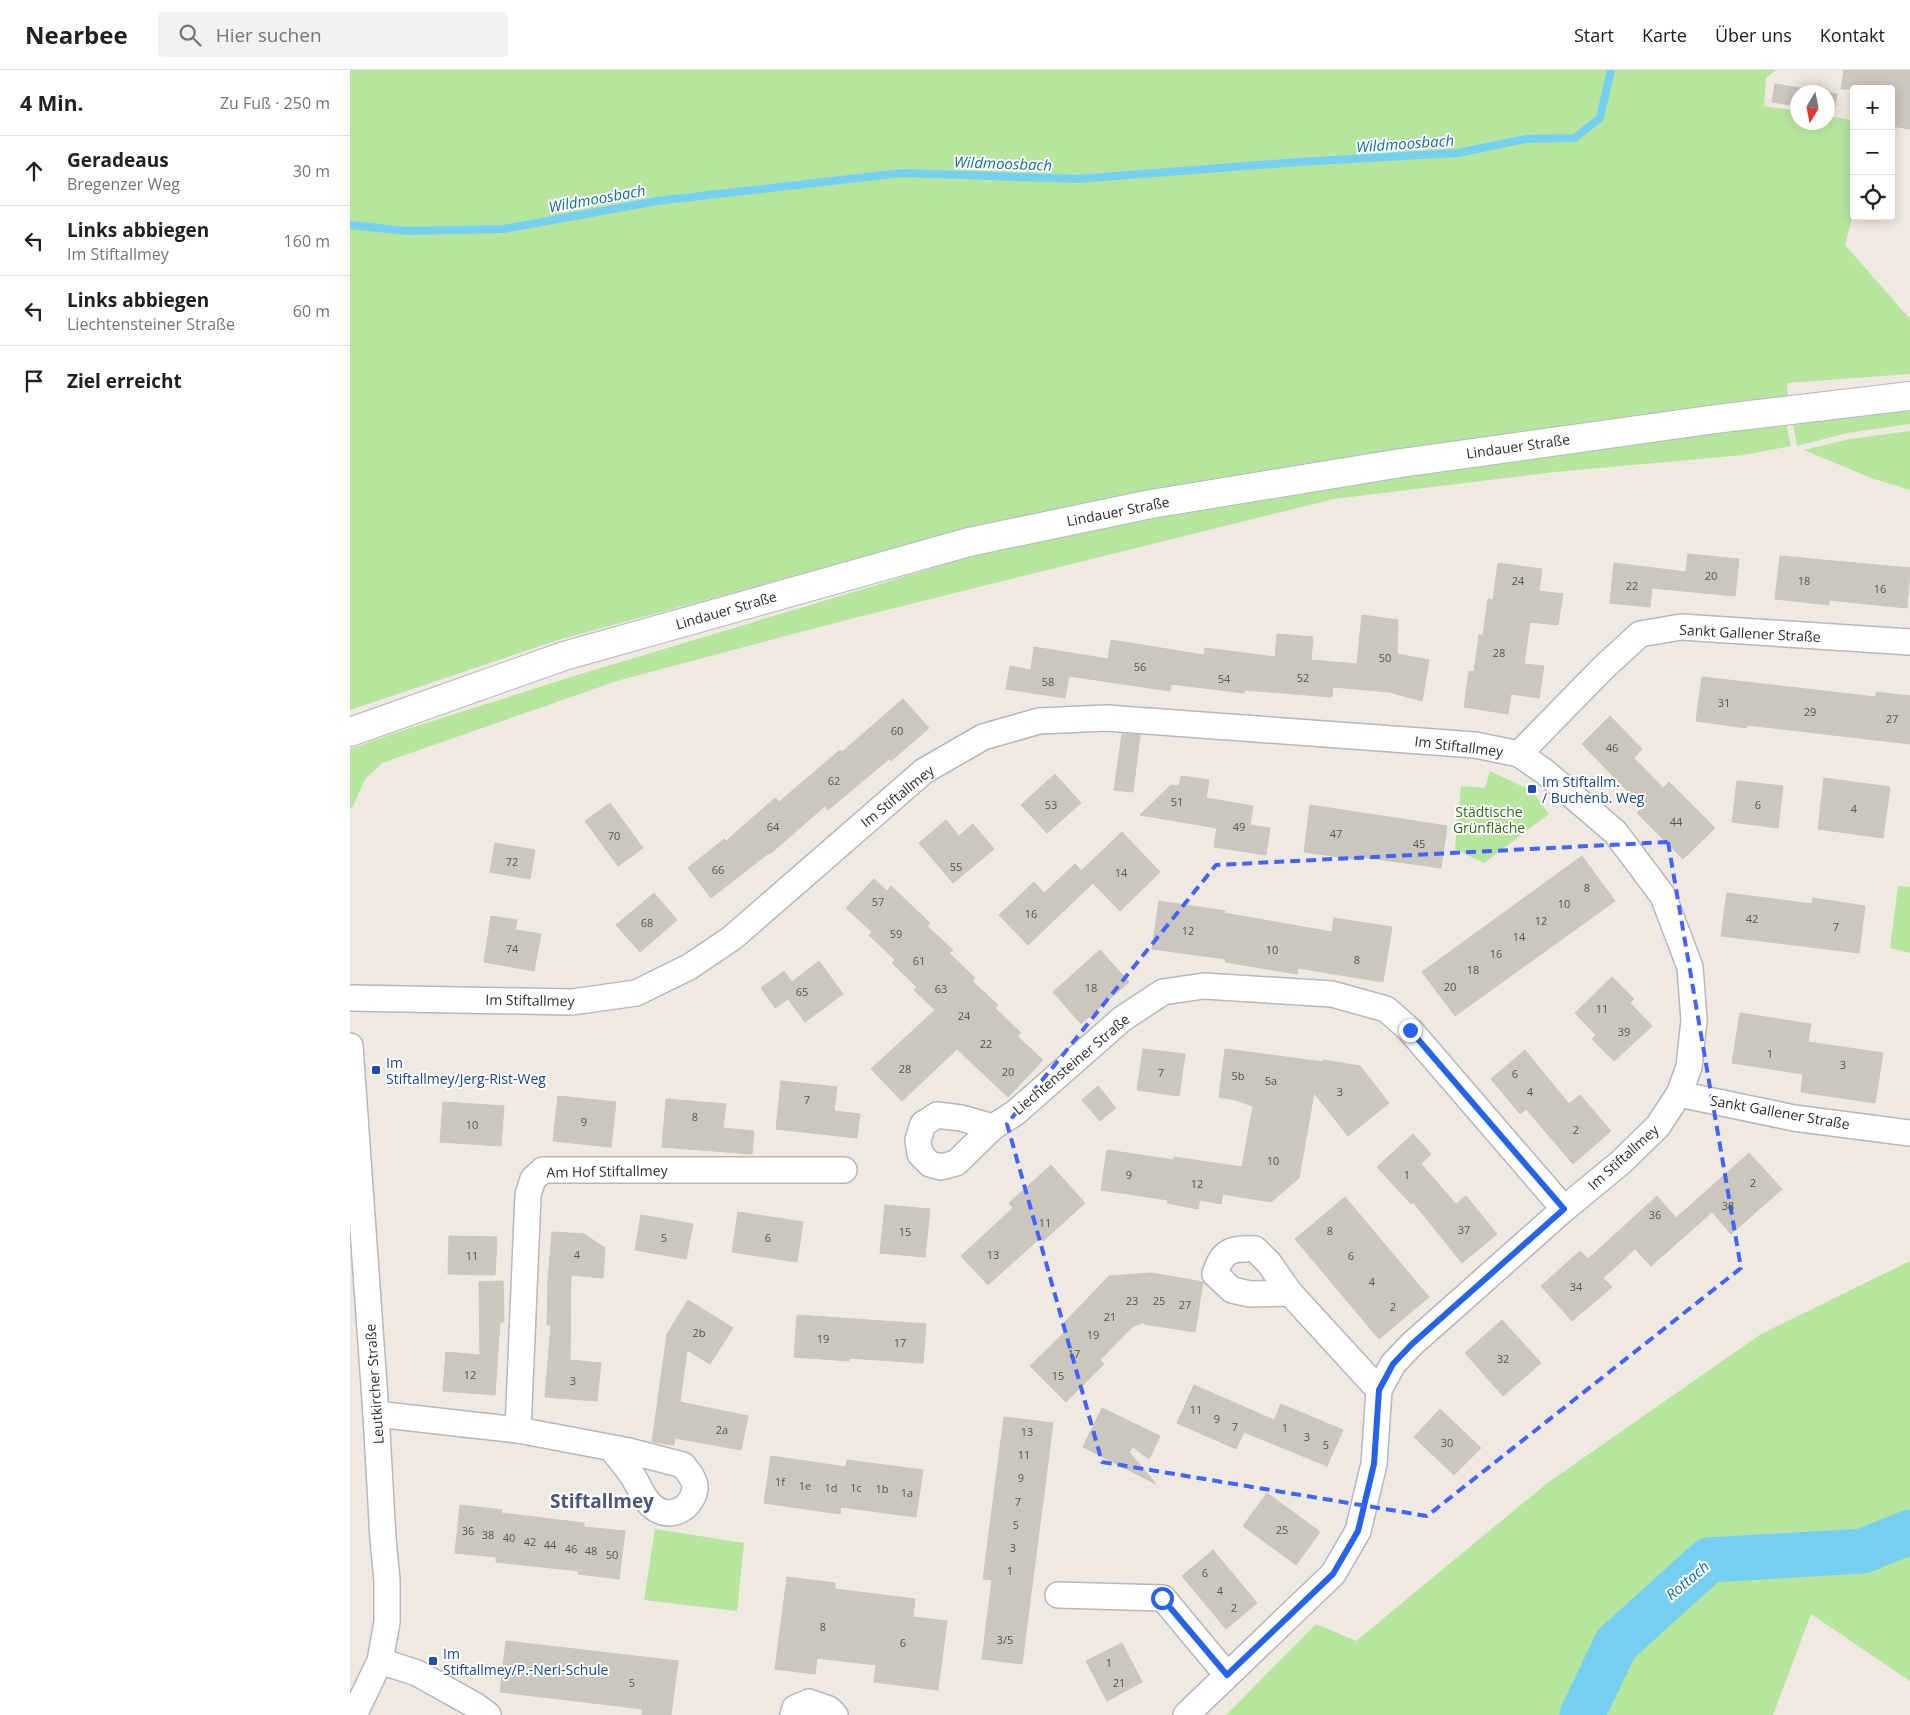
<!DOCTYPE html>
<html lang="de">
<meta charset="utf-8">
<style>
:root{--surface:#fff;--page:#f2f2f2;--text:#202124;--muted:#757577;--line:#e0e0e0}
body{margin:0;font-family:"Open Sans",sans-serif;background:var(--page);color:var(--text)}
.controls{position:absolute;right:15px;top:15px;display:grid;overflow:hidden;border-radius:5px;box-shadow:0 2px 12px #0003}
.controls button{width:45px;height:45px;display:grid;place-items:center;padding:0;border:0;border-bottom:1px solid var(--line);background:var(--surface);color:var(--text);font:25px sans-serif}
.compass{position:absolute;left:1440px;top:15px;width:45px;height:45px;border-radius:50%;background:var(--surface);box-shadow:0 2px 12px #0003;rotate:190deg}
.stop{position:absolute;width:15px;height:15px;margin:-11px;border:4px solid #2563eb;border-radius:50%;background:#fff}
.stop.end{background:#2563eb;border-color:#fff;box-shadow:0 1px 5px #0008}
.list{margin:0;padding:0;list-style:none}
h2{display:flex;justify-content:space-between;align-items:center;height:65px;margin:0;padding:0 20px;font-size:21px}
h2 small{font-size:16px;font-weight:400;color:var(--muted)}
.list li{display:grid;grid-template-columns:32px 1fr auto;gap:15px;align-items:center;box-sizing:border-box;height:70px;padding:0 20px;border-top:1px solid var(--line)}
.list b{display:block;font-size:19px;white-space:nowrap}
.list p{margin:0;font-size:16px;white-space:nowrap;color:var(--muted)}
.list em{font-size:16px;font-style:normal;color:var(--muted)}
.icon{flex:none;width:28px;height:28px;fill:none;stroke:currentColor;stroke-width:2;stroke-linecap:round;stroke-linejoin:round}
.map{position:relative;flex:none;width:1560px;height:1645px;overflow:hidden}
header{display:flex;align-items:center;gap:30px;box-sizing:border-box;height:70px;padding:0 25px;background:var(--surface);border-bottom:1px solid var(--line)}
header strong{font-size:24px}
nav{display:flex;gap:28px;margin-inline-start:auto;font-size:18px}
.search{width:350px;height:45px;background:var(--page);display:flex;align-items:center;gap:12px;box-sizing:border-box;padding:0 18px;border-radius:5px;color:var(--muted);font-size:19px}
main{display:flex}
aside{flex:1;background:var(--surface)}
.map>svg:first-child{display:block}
.green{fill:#b6e59e}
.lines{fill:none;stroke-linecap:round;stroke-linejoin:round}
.stream{stroke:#75cff0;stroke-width:8}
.river{stroke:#75cff0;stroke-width:45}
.building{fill:#cbc7bf;stroke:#cbc5ba}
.minor-casing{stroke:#b4b7c1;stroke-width:28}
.secondary-casing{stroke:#b4b7c1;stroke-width:30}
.minor{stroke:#fff;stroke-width:25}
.secondary{stroke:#fff;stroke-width:28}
.route{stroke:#2563eb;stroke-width:6}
.marked{fill:none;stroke:#4264fb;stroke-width:4;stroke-dasharray:10 6;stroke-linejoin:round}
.transit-dot{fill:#1a4fb4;stroke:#fff;stroke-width:2}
.labels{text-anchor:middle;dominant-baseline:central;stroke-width:4;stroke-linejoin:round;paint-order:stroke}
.number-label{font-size:11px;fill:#555452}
.street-label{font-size:14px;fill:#2e2e2e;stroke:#fff}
.transit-label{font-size:14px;fill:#164399;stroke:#fff;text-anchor:start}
.park-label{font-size:14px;fill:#2c6e1b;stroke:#fff}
.water-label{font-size:15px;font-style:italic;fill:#0d6fa3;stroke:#fff}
.district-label{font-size:19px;font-weight:bold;fill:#4d5680;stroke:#fff}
</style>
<header>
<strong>Nearbee</strong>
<div class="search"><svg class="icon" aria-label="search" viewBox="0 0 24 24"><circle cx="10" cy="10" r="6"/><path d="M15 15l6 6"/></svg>Hier suchen</div>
<nav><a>Start</a><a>Karte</a><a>Über uns</a><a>Kontakt</a></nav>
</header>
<main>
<aside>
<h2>4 Min.<small>Zu Fuß · 250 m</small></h2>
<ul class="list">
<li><svg class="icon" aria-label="ahead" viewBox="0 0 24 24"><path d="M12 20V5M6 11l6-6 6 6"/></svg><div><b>Geradeaus</b><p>Bregenzer Weg</p></div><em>30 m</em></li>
<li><svg class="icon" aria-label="left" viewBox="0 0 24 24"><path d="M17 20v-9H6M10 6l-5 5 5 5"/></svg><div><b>Links abbiegen</b><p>Im Stiftallmey</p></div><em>160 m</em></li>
<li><svg class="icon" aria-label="left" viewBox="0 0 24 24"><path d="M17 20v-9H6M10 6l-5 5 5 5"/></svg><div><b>Links abbiegen</b><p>Liechtensteiner Straße</p></div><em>60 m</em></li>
<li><svg class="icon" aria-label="arrive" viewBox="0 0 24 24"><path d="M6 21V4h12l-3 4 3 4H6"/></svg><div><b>Ziel erreicht</b></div></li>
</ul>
</aside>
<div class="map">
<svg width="1560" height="1645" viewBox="0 0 1560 1645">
<rect width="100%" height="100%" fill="#efe9e1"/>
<!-- green -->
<g class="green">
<path d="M0,0H1426L1416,8L1414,36L1447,41L1448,52H1478V46L1501,50L1504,52V141L1495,175L1560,249V304L1437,313L1438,327L1051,381L803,420L616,459L208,570L0,640Z"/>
<path d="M1560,337V354L1497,363L1447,376L1442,350Z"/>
<path d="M1435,350L1441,376L1394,385L1205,402L984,429L500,549L270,610L32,693L15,709L3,736L0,739V679L48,662L221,607L623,486L806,446L1052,403Z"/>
<path d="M1560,361V420L1521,408L1454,380L1500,369Z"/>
<path d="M1140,701L1182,721L1199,744L1134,793L1105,779L1111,716L1135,718Z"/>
<path d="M1548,816L1560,817V883L1540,878Z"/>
<path d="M1560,1191V1611L1461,1544L1423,1645H876L966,1554L1006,1571L1196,1414L1411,1264Z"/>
<path d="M305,1459L394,1473L387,1541L294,1530Z"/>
</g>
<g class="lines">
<!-- stream -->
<path class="stream" d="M0,155L57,161L154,159L307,131L552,103L727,109L949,92L1108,83L1176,69L1225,68L1250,48L1261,0"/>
<!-- river -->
<path class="river" d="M1232,1645L1266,1574L1359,1490L1513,1481L1560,1462"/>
</g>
<!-- building -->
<g class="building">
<path d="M1494,0H1560V59L1541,56V19H1491Z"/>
<path d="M1425,14L1487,24L1484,42L1478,41V22H1448V36L1422,32Z"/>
<path d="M1338,484L1389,489L1385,526L1302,518L1300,537L1260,533L1264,493L1336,502Z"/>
<path d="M1430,486L1560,498L1557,538L1479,530V535L1425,529Z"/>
<path d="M1148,493L1192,499L1189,521L1213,524L1208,555L1180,552L1174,594L1194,596L1189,628L1161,624L1158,644L1114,637L1119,601L1124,602L1129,565H1133L1138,529L1143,530Z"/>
<path d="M1012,545L1048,550L1047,584L1079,590L1072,631L1039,622L983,617L982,627L895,620L894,623L821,614L820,621L719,606L715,628L656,619L660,596L681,600L684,577L758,589L761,570L854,585L855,578L925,587L927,564L963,567L961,590L1007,594Z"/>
<path d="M1352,607L1526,627V622L1560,626V674L1397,655L1396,658L1346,651Z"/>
<path d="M553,629L579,658L541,691L539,689L478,740L475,736L420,784L419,783L361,828L338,798L374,769L376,771L425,728L429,732L490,680L492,682Z"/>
<path d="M1260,646L1292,679L1284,688L1313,718L1319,712L1365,758L1333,789L1287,743L1293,737L1232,674Z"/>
<path d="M772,664L790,665L783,722L764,720Z"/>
<path d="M705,704L731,733L697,763L671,735Z"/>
<path d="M831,706L859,710L856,728L903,736L900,755L920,758L916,785L864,777L867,758L790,745L821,715L829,716Z"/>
<path d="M1474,708L1540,717L1533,768L1468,759Z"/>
<path d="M1387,711L1433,716L1428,758L1382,752Z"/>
<path d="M260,733L293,778L268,796L235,751Z"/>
<path d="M960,735L1097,756L1091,798L1012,787L1011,790L954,782Z"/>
<path d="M596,750L609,766L623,754L644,779L603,813L569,773Z"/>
<path d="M772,762L810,802L770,841L731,801Z"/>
<path d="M145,773L185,780L180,809L140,802Z"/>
<path d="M1232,786L1265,831L1105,946L1072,902Z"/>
<path d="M725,794L743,813L678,875L649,845L684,812L694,823Z"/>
<path d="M524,809L537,821L541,816L580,853L577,856L603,880L599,883L625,908L622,911L648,935L645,938L671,963L667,966L693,990L658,1027L607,979L552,1031L521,999L585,940L564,920L567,917L542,893L545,890L519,865L522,862L496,838Z"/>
<path d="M304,823L327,850L290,882L266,855Z"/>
<path d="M1377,823L1462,834L1463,828L1515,836L1509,883L1371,866Z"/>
<path d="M809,831L875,841L874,843L982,862L984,848L1042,857L1033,912L948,898L947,904L875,892L876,889L802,879Z"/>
<path d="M141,846L167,850L165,860L191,864L184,901L134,892Z"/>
<path d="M750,880L779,912L731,954L703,922Z"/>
<path d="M469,891L493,924L455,952L438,929L425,938L411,918L434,901L442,912Z"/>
<path d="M1262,907L1284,929L1280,933L1302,956L1264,991L1242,969L1246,965L1225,943Z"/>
<path d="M1390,943L1461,954L1458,972L1533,983L1525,1033L1451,1022L1453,1004L1382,993Z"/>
<path d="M793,979L835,984L829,1026L787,1020Z"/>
<path d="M875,979L973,992L974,990L1010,996L1039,1033L998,1066L964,1023L949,1108L921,1132L873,1124L871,1134L850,1130L848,1139L817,1133L818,1130L751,1120L757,1080L824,1090V1087L892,1097L903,1036L885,1030L869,1027Z"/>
<path d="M1175,980L1219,1034L1230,1025L1261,1061L1223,1094L1176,1039L1170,1044L1141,1009Z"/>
<path d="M431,1011L487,1017L484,1041L510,1044L507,1068L426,1059Z"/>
<path d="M748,1016L766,1038L750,1051L732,1030Z"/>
<path d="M208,1026L266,1032L261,1077L203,1071Z"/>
<path d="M316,1029L376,1034L373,1058L404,1061L402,1084L312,1077Z"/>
<path d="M93,1032L154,1036L151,1076L90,1072Z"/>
<path d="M1063,1064L1081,1084L1071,1094L1106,1134L1116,1126L1147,1164L1112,1193L1063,1132L1061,1134L1027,1097Z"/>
<path d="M1399,1083L1432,1119L1381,1164L1362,1142L1301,1196L1285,1179L1253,1208L1262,1217L1222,1251L1191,1216L1230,1181L1238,1189L1307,1126L1326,1148Z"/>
<path d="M701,1095L735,1133L693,1171L690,1168L638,1215L611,1186L663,1138L659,1133Z"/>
<path d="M995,1127L1079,1227L1029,1269L945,1169Z"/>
<path d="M535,1135L580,1139L575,1187L530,1183Z"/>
<path d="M388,1142L453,1152L447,1192L382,1182Z"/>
<path d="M291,1145L343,1154L336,1189L285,1180Z"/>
<path d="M202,1162L234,1164L255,1178L253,1208L221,1205L220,1290L251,1293L247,1331L195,1327L201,1255H197L198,1211Z"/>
<path d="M99,1166L147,1167L145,1205L98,1204Z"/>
<path d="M802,1203L853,1212L845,1262L794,1254V1252L782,1257L750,1290L754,1294L716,1332L680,1296L718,1259L713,1254L759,1206Z"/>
<path d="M153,1211L154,1252H150L145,1325L93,1321L96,1282L130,1285L129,1212Z"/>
<path d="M338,1230L383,1258L360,1294L337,1280L330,1332L398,1346L391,1380L325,1368L324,1375L302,1372L317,1264Z"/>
<path d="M447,1245L576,1254L573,1293L499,1288V1291L444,1287Z"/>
<path d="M1152,1250L1191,1293L1153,1326L1115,1283Z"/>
<path d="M844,1315L924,1350L931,1334L993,1360L977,1396L894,1362L886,1379L827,1353Z"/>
<path d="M752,1338L810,1366L799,1389L783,1377L779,1382L806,1414L733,1377Z"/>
<path d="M1090,1339L1131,1378L1104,1405L1064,1367Z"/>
<path d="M654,1347L703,1353L672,1594L632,1589L642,1510L633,1509Z"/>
<path d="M421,1386L496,1397L497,1390L573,1400L566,1447L491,1437L490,1444L414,1433Z"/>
<path d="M917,1423L970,1462L946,1495L893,1456Z"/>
<path d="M110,1435L152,1440L151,1443L234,1453V1457L275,1461L269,1509L228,1504L229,1501L146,1492V1487L105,1483Z"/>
<path d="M863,1480L907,1533L876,1559L832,1506Z"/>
<path d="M437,1507L485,1513V1519L565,1529L563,1547L597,1551L588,1620L524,1612L526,1595L467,1588L465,1604L425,1599Z"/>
<path d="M156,1571L328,1591L321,1645H292L293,1639L150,1622Z"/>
<path d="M772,1573L792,1612L757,1631L736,1591Z"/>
</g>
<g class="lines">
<!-- minor casing -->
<g class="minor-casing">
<g id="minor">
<path d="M1169,684L1253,598L1290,564L1331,557L1560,572"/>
<path d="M0,928L222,932L286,923L339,897L382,868L574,701L633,667L689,651L756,648L1125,675L1169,684L1195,702L1265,762L1313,826L1340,897L1344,950L1339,997L1329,1024L1308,1056L1270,1093L1214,1139L1062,1274L1043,1294L1029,1320L1024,1394L1008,1461L983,1504L836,1645"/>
<path d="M0,976L26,1344L33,1469L37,1510V1552L30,1591L4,1645"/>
<path d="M1329,1024L1444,1048L1560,1063"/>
<path d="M643,1057L611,1048L587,1045L573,1054L568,1070L570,1084L580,1094L591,1097L606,1093L643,1057L665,1043L772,949L813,922L854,916L982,924L1036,939L1060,960L1214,1139"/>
<path d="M940,1223L900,1224L882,1220L865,1204C872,1180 882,1178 905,1179L919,1193L940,1223L1029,1320"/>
<path d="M26,1344L168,1360L279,1381L333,1395C338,1402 346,1410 345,1419C341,1441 317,1451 301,1435C292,1427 289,1415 282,1405C276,1396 268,1387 261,1378"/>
<path d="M168,1360L178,1125L183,1109L193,1100H494"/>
<path d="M708,1525L813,1528L877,1605"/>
<path d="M30,1591L67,1603L126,1636L138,1645"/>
<path d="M443,1645L445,1638L459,1632L479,1639L485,1645"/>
</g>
</g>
<!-- secondary casing -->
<g class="secondary-casing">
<path id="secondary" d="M0,662L214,586L619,472L801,434L1051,393L1366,349L1560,326"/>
</g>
<!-- minor -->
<use href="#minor" class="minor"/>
<!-- secondary -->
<use href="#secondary" class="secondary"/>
</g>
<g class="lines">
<!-- route -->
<path class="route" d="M812,1528L877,1605L983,1504L1008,1461L1024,1394L1029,1320L1043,1294L1062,1274L1214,1139L1060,960"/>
</g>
<!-- marked area -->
<path class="marked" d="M1318,772L1391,1198L1077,1446L752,1392L657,1054L866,795Z"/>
<!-- markers -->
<g class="transit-dot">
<rect x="1177" y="714" width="10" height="10" rx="2.5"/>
<rect x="21" y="995" width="10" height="10" rx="2.5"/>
<rect x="78" y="1586" width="10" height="10" rx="2.5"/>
</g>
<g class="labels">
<!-- number labels -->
<g class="number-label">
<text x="1361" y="505">20</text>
<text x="1168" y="510">24</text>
<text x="1454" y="510">18</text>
<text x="1282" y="515">22</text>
<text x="1530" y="518">16</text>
<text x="1149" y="582">28</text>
<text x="1035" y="587">50</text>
<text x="790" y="596">56</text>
<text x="953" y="607">52</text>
<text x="874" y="608">54</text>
<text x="698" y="611">58</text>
<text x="1374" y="632">31</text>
<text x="1460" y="641">29</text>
<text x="1542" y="648">27</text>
<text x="547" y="660">60</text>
<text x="1262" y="677">46</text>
<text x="484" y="710">62</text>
<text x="827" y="731">51</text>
<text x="701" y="734">53</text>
<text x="1408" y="734">6</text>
<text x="1504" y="738">4</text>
<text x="1326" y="751">44</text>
<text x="423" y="756">64</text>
<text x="889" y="756">49</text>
<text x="986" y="763">47</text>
<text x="264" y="765">70</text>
<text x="1069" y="773">45</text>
<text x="162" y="791">72</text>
<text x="606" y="796">55</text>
<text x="368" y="799">66</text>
<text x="771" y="802">14</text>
<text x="1237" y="817">8</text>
<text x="528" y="831">57</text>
<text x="1214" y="833">10</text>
<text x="681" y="843">16</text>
<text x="1402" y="848">42</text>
<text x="1191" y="850">12</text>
<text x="297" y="852">68</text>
<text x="1486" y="856">7</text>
<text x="838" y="860">12</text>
<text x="546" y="863">59</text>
<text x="1169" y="866">14</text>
<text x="162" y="878">74</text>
<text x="922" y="879">10</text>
<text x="1146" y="883">16</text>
<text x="1007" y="889">8</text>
<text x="569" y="890">61</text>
<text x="1123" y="899">18</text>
<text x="1100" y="916">20</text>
<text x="741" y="917">18</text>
<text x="591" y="918">63</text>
<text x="452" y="921">65</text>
<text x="1252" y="938">11</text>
<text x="614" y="945">24</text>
<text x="1274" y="961">39</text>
<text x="636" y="973">22</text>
<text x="1420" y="983">1</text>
<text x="1493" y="994">3</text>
<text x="555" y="998">28</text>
<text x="658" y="1001">20</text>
<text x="811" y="1002">7</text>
<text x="1165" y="1003">6</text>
<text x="888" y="1005">5b</text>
<text x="921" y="1010">5a</text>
<text x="990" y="1021">3</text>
<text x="1180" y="1021">4</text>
<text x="457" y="1029">7</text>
<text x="345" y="1046">8</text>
<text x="234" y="1051">9</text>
<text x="122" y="1054">10</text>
<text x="1226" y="1059">2</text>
<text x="923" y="1090">10</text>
<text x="779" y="1104">9</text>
<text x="1057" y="1104">1</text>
<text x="1403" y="1112">2</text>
<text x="847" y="1113">12</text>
<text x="1378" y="1135">38</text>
<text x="1305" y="1144">36</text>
<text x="695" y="1152">11</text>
<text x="1114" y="1159">37</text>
<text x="980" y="1160">8</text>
<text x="555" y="1161">15</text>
<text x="314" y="1167">5</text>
<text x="418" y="1167">6</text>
<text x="227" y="1184">4</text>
<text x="643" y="1184">13</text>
<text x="122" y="1185">11</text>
<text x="1001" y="1185">6</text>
<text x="1022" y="1211">4</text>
<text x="1226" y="1216">34</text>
<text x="782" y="1230">23</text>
<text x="809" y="1230">25</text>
<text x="835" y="1234">27</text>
<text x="1043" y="1236">2</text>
<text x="760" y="1246">21</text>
<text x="349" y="1262">2b</text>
<text x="743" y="1264">19</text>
<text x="473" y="1268">19</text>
<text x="550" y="1272">17</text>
<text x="724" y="1283">17</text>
<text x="1153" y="1288">32</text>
<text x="120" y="1304">12</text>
<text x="708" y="1305">15</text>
<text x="223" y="1310">3</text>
<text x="846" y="1339">11</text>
<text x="867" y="1348">9</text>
<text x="885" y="1356">7</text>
<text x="935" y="1357">1</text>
<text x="372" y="1359">2a</text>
<text x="677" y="1361">13</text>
<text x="957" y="1366">3</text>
<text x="1097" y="1372">30</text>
<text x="976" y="1374">5</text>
<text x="674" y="1384">11</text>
<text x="671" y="1407">9</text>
<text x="430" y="1411">1f</text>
<text x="455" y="1415">1e</text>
<text x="481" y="1417">1d</text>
<text x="506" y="1417">1c</text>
<text x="532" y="1418">1b</text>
<text x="557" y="1422">1a</text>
<text x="668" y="1431">7</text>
<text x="666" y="1454">5</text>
<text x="932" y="1459">25</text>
<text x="118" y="1460">36</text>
<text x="138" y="1464">38</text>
<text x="159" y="1467">40</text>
<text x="180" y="1471">42</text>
<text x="200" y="1474">44</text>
<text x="663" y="1477">3</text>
<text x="221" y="1478">46</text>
<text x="241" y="1480">48</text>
<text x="262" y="1484">50</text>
<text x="660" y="1500">1</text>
<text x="855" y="1502">6</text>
<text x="870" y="1520">4</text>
<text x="884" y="1537">2</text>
<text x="473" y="1556">8</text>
<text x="655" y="1569">3/5</text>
<text x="553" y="1572">6</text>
<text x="759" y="1592">1</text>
<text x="282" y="1612">5</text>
<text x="769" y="1612">21</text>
</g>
<!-- street labels -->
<g class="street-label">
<text transform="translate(1168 376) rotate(-8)">Lindauer Straße</text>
<text transform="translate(768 441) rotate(-11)">Lindauer Straße</text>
<text transform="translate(376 540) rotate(-16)">Lindauer Straße</text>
<text transform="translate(1400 563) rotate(3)">Sankt Gallener Straße</text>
<text transform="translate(1109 676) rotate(7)">Im Stiftallmey</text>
<text transform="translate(547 726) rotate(-39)">Im Stiftallmey</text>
<text transform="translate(180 930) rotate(1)">Im Stiftallmey</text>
<text transform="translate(721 994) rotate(-40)">Liechtensteiner Straße</text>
<text transform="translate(1430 1042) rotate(10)">Sankt Gallener Straße</text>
<text transform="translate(1273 1087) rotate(-42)">Im Stiftallmey</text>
<text transform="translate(257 1101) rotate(-1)">Am Hof Stiftallmey</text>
<text transform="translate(24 1314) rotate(-94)">Leutkircher Straße</text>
</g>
<!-- transit labels -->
<g class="transit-label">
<text x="1192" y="711">Im Stiftallm.<tspan x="1192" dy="16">/ Buchenb. Weg</tspan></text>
<text x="36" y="992">Im<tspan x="36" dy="16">Stiftallmey/Jerg-Rist-Weg</tspan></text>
<text x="93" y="1583">Im<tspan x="93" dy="16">Stiftallmey/P.-Neri-Schule</tspan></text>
</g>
<!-- park labels -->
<g class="park-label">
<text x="1139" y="741">Städtische<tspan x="1139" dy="16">Grünfläche</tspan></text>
</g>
<!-- water labels -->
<g class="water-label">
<text transform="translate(1055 73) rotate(-4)">Wildmoosbach</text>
<text transform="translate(653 93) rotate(2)">Wildmoosbach</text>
<text transform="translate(247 128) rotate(-10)">Wildmoosbach</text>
<text transform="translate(1337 1510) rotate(-40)">Rottach</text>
</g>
<!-- district labels -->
<g class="district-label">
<text x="252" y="1431">Stiftallmey</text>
</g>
</g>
</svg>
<div class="controls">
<button>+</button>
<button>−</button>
<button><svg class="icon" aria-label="locate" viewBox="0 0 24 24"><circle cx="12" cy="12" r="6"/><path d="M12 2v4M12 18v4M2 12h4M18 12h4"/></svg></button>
</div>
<svg class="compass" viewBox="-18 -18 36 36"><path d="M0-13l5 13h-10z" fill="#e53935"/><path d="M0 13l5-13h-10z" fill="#757577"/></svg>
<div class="stop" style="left:812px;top:1528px"></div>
<div class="stop end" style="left:1060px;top:960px"></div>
</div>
</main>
